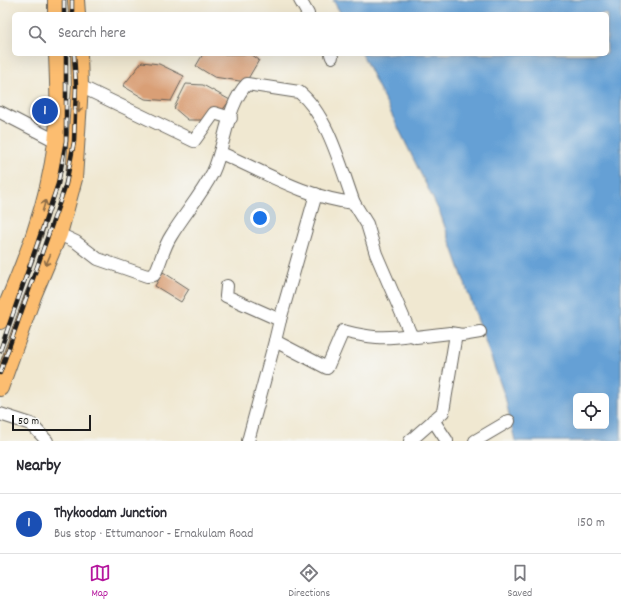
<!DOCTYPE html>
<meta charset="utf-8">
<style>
:root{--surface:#fff;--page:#f2f2f3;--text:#2b2b33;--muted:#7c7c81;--line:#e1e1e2;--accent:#b5179e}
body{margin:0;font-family:Dekko,sans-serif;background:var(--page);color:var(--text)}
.controls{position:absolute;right:12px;bottom:12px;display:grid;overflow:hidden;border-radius:6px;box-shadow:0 4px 16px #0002}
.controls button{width:36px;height:36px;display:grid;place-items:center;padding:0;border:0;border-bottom:1px solid var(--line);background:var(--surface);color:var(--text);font:20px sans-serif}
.scale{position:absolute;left:12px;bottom:10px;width:79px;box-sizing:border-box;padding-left:4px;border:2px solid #1c1c1c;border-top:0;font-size:11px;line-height:14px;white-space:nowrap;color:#1c1c1c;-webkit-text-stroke:3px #f6f6f2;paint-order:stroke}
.you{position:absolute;left:260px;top:218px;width:14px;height:14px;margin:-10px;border:3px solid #fff;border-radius:50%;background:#1a73e8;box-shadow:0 0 0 6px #1a73e833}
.badge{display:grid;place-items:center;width:26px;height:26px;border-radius:50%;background:var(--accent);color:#fff;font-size:13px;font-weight:700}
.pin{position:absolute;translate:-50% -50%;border:2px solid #fff;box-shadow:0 1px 4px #0006}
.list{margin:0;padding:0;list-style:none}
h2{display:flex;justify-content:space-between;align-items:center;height:52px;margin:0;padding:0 16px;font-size:17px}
h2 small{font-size:13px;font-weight:400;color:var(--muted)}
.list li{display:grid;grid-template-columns:26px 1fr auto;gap:12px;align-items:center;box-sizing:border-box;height:60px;padding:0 16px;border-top:1px solid var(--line)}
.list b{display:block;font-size:15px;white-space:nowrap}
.list p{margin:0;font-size:13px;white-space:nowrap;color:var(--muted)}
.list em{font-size:13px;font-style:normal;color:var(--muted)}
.icon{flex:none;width:22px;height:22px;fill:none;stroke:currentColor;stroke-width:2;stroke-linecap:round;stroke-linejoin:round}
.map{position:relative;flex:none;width:621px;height:441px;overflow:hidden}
.search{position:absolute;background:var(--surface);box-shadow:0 4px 16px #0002;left:12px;right:12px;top:12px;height:44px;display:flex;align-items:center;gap:10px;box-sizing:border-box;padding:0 14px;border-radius:6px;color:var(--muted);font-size:15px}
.sheet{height:112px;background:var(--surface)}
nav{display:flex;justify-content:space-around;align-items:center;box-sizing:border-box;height:56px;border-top:1px solid var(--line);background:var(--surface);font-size:11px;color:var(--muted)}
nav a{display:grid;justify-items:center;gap:2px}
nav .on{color:var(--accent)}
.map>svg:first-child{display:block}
.water{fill:#65a0d5;stroke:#405e78;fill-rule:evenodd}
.building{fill:#d99f76}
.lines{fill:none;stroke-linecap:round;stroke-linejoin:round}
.minor-casing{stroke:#66635b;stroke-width:14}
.major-casing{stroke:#66635b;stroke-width:18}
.minor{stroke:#fff;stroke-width:12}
.major{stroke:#fcbd6f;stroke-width:16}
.rail-casing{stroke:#1c1c1c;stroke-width:4.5}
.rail{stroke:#f6f6f2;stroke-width:3;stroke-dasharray:9;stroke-linecap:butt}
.oneway{stroke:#8c6c46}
</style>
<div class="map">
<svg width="621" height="441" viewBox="0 0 621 441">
<rect width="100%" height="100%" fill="#f6f6f2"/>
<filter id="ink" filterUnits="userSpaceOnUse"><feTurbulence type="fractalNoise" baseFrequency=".025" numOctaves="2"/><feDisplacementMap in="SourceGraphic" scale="8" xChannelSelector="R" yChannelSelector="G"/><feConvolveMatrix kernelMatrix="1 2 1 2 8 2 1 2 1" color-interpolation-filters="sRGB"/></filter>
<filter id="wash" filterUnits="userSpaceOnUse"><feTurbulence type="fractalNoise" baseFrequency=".012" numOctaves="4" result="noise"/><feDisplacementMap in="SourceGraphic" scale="16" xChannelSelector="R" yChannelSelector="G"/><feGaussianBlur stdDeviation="0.9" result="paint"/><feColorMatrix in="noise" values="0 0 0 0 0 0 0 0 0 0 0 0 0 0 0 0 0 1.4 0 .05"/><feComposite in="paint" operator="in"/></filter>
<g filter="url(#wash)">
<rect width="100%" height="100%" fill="#f0e8d1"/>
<!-- water -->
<path class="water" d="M333,0H621V441H515L505,397L440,213L362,54H607V14H341ZM576,396H606V426H576Z"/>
<g id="blocks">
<!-- building -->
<g class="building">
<path d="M203,54H251L259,60L246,82L214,77L196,66Z"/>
<path d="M142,62L159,64L184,76L171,101L145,99L123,86Z"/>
<path d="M186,84L203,85L230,100L221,112L205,120H188L174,108Z"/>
<path d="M163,272L189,289L181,302L155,286Z"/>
</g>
</g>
</g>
<g filter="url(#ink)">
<use href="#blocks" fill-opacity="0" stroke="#66635b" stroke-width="1"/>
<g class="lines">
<!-- minor casing -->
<g class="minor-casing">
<g id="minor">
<path d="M300,0L308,14"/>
<path d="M331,54L332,57"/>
<path d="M80,86L194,141L214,113L231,118"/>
<path d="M0,112L56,141"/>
<path d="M354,203L367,224L376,254L411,335L416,337L450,333L462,335L480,332"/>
<path d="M59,234L76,242L98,259L147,276L154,275C161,263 163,248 171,236C185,213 200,197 213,172C225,146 227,104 247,84L299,92C328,115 341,168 354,203C307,198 264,172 221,153"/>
<path d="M227,286L226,296L280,320L275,341L327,368L343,331C370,338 383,339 411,335"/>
<path d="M280,320L316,194"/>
<path d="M0,414L31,424L47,441"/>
<path d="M433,420L447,441"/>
<path d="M248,441L275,341"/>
<path d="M410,441L443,412L456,334"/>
<path d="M475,441L509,421"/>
</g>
</g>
<!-- major casing -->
<g class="major-casing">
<g id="major">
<path d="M56,0V14"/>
<path d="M76,0L77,14"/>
<path d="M0,321C25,263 49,204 56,142C60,113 58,83 57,54"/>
<path d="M0,388L33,296L59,234L74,179L80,86L79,54"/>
</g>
</g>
<!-- minor -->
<use href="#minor" class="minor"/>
<!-- major -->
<use href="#major" class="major"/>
<!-- rail casing -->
<g class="rail-casing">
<g id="rail">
<path d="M64,0V14"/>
<path d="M72,0V14"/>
<path d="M0,351L58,184L66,141V54"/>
<path d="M0,373L66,184L74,142L76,85L74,54"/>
</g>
</g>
<!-- rail -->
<use href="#rail" class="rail"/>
</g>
<!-- one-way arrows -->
<defs><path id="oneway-shaft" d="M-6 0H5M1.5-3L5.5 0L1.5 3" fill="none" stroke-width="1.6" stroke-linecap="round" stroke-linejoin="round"/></defs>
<g class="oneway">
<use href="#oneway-shaft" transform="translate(79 107) rotate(93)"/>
<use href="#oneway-shaft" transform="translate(44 206) rotate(-73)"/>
<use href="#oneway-shaft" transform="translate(48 260) rotate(113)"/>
</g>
</g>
</svg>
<div class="controls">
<button><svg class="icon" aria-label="locate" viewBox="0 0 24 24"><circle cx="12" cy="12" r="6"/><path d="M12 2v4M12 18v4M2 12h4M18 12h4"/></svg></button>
</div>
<div class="scale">50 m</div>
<div class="you"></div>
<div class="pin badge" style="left:45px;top:111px;background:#1a4fb4">1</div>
<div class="search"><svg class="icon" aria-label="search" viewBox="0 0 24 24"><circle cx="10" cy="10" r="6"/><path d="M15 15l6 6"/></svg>Search here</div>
</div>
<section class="sheet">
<h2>Nearby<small></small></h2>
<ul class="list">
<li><span class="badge" style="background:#1a4fb4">1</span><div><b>Thykoodam Junction</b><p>Bus stop · Ettumanoor - Ernakulam Road</p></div><em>150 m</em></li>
</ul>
</section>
<nav>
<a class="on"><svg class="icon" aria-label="map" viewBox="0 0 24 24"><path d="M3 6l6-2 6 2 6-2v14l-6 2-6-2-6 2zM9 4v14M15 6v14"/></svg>Map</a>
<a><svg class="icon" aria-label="directions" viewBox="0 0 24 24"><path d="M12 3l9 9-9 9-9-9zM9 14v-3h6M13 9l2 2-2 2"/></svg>Directions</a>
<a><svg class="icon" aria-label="saved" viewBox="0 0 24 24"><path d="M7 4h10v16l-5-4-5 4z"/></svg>Saved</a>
</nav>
